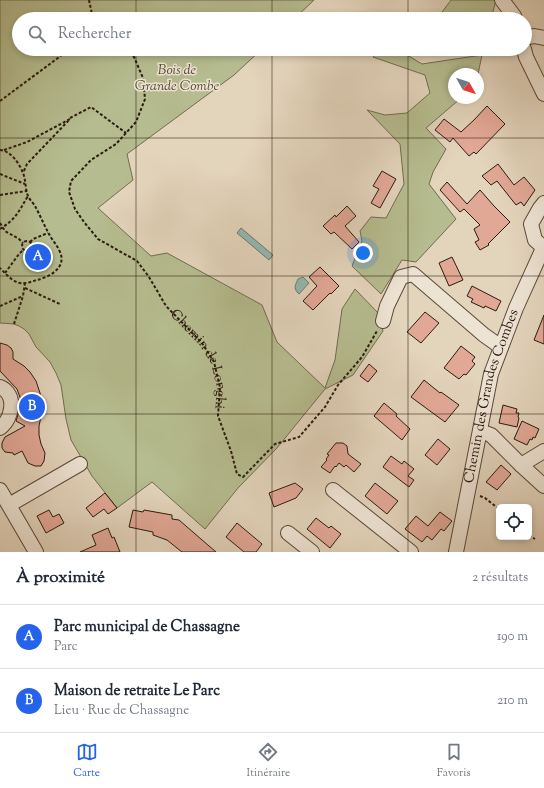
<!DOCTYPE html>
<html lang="fr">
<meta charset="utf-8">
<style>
:root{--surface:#fff;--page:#f2f2f3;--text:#1f2937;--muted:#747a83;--line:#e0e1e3;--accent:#2563eb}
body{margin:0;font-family:"Sorts Mill Goudy",serif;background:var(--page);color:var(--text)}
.controls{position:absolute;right:12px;bottom:12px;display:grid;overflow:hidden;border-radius:6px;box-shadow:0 2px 6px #0003}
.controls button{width:36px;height:36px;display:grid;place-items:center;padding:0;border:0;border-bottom:1px solid var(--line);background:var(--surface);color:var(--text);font:20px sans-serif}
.compass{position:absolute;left:448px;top:68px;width:36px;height:36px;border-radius:50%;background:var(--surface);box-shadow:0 2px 6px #0003;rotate:129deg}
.you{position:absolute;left:363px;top:253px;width:14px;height:14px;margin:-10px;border:3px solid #fff;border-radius:50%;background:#1a73e8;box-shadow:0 0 0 6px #1a73e833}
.badge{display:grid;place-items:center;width:26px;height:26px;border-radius:50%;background:var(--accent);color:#fff;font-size:13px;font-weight:700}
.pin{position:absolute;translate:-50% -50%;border:2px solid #fff;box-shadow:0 1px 4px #0006}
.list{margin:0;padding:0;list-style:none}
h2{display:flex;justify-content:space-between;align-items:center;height:52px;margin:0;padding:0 16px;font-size:17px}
h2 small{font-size:13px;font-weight:400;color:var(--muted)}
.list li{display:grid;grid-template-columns:26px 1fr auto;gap:12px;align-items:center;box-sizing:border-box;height:64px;padding:0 16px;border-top:1px solid var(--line)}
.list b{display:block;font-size:15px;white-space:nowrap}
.list p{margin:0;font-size:13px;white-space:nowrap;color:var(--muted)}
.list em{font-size:13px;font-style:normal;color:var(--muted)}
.icon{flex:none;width:22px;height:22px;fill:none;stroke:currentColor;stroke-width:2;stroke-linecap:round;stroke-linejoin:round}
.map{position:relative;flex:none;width:544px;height:552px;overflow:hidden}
.search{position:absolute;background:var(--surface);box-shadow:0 2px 6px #0003;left:12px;right:12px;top:12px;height:44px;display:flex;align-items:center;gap:10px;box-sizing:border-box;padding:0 14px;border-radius:22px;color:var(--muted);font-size:15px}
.sheet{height:180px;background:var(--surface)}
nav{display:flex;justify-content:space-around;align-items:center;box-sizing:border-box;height:56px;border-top:1px solid var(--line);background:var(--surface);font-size:11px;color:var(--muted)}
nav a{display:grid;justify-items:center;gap:2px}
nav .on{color:var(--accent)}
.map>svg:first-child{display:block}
.green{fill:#b5bc8f;stroke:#706c4f}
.water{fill:#95b8b1;stroke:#6b7970}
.building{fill:#e2a896;stroke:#2b1b0f}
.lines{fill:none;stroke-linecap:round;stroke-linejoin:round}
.minor-casing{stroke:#59493a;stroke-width:16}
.path{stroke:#2b1b0f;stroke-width:2;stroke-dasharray:3 2;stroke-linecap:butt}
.minor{stroke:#ede3d3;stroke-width:14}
.grid{fill:none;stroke:#2b1b0f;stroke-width:1;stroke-opacity:0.55}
.labels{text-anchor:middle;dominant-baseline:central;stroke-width:3;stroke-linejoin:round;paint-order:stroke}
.park-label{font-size:14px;font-style:italic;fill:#544b35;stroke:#ede3d3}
.street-label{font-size:14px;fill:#2b1b0f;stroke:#ede3d3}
</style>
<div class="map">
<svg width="544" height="552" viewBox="0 0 544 552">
<rect width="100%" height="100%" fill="#e3d4bc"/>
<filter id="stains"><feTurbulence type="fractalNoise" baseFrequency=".005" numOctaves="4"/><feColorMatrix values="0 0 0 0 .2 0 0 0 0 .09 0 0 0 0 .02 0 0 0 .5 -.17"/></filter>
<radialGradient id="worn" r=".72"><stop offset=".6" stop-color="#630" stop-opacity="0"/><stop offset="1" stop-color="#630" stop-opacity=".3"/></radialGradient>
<!-- green -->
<g class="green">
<path d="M0,0H314L294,19H19V49H262L234,75L127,154L133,180L98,208L151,256L167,253L262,305L277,342L325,388L335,360L342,309L355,289L379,314L383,331L353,375L325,389L277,448L238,488L205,529L152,482L117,508L92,476L71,440L66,419L61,385L56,373L50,362L36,347L29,334L24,329L19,326L14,324L0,323Z"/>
<path d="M451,0H496L491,19H437Z"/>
<path d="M379,49H397L422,64L482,55L478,74H454V98H461L426,128L446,149L433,172L429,184L456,219L416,262L402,260L381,294L352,266L362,241L360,231L371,217L386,218L404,184L400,144L367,110L385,115L407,113L430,93L425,75L373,57Z"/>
</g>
<!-- water -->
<g class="water">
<path d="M241,228L273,255L269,260L237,233Z"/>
<path d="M303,277L309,283L299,294C293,288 295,286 298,279Z"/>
</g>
<!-- building -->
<g class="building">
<path d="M487,106L505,124L476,154L474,152L469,156L453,138L450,142L435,130L444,119L461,132L475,119Z"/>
<path d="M498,164L514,185L524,177L535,190L524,206L521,202L516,205L497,181L491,185L482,176Z"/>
<path d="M382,171L396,179L380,208L371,203L379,189L373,186Z"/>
<path d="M447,182L467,204L480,190L494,206L510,222L488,244L489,245L480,250L475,242L479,240L474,229L480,225L464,209L460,212L440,190Z"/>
<path d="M347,206L356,216L345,226L359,242L352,249L334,232L331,234L323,226L335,215L336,217Z"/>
<path d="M452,257L463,280L449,286L439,263Z"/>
<path d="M320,267L339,286L331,294L330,293L313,310L303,301L317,286L309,277Z"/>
<path d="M472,286L501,301L496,311L485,306L484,308L471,302L473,299L467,296Z"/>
<path d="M425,312L439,323L421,343L407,332Z"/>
<path d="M544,315V344L534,340Z"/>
<path d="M0,343L7,345L11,348L13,352V359L24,366L30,372L36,381L40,393L41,398L42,412L39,426V435L41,444L45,453L44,461L41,466H35L28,463L22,451L14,455L13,453L5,452L2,448V443L5,437L25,426L16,421L19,411H25L17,389L0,371Z"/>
<path d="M461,346L475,357L472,361L475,364L466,375L464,374L459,379L444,368Z"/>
<path d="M369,364L377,371L368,382L360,376Z"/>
<path d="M424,380L440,393L441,392L459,405L445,422L411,397Z"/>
<path d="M384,403L397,414L396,416L410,429L402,440L374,416Z"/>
<path d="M503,405L517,409L516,413H519L518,417L519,418L517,427L499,423Z"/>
<path d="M522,421L539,429L535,438L533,437L532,440L530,439L527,445L514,439Z"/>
<path d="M438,439L450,449L437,465L425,455Z"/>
<path d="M336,443H343L347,446L348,454L361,464L354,472L346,465L344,467L339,463L336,467L335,466L330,473L321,467L327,460L326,459L329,455L327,454Z"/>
<path d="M391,456L402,464L404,461L414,469L408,476L414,480L409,487L383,467Z"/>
<path d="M501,465L511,474L497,490L486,482Z"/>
<path d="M295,483L303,489L296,498L274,507L269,493Z"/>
<path d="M375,483L398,501L387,514L365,496Z"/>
<path d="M105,493L117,508L108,514L104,509L93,517L86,508Z"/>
<path d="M49,510L53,517L59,514L64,523L46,533L37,516Z"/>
<path d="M133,510L143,512L144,510L172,515V519L179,520L216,552H182L167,540L153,535V532L129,527Z"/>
<path d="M440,512L452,521L444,531L441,529L432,540L427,536L422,542L405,529L416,516L428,526Z"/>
<path d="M316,518L329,528L331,526L341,534L330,548L307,529Z"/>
<path d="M237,523L262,544L256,552H244L226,537Z"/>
<path d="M108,528L112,538L114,537L120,552H80L96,545L92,535Z"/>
</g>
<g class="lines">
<!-- minor casing -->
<g class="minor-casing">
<g id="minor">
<path d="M502,0L514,16L515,19"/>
<path d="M525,38L534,36L544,38"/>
<path d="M524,49L526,57L544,94"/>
<path d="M543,247L535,240L531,224L540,208L544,203"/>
<path d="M383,321L387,306L401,277L413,274L484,335L501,347"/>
<path d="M0,387C17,394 13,418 0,428"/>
<path d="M480,431L491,435L521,465L544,486"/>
<path d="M521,465L544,451"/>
<path d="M0,490L36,552"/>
<path d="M333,490L411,552"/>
<path d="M9,505L80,464"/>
<path d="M288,533L312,552"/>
<path id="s2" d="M456,552L491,374L516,308L544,246"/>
</g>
</g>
<!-- path -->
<g class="path">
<path d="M89,0L93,19"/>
<path id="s1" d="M126,49L134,57L143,78L145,99L136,122L116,144L91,160L71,181L69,192L75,209L84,222L98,239L137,261L149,277L166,306L202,343L214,362L220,387L218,416L231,451L237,474L243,477L275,444L299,437L325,407L338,385L362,357L377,331"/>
<path d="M437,49C447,53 462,51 473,49"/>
<path d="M0,101L70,49"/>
<path d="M70,118L91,107L126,133"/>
<path d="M0,150C11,151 19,163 23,173C26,180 25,189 28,196C30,200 33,203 35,206C40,215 44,225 49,234C52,240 57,245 60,252C67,268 49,277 37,280C33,281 29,283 25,283C15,285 7,275 0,268"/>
<path d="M4,150L27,142L70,119L27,164L23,173"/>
<path d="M0,174L25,184"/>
<path d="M0,195L27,191"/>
<path d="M0,223L5,231L19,239L23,243"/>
<path d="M0,229C16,219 19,211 28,196"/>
<circle cx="27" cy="246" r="5"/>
<path d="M30,242L33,239L48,233"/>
<path d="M5,273L19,254L23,250"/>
<path d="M25,288L60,304"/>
<path d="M0,306L23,296"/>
<path d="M14,324L23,296L25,283"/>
<path d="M480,496L485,498L499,509"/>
<path d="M529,535L535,539"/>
</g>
<!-- minor -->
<use href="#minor" class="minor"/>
</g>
<!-- grid -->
<path class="grid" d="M136,0V19M272,0V19M408,0V19M136,49V552M272,49V552M408,49V552M0,138H544M0,276H544M0,414H544"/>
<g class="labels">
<!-- park labels -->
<g class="park-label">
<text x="177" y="71">Bois de<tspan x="177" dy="16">Grande Combe</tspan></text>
</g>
<!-- street labels -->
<g class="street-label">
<text stroke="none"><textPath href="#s1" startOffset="399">Chemin de Longhi</textPath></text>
<text stroke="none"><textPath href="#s2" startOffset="160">Chemin des Grandes Combes</textPath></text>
</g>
</g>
<rect width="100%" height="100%" filter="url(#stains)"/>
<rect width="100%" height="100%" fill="url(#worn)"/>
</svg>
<div class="controls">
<button><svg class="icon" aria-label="locate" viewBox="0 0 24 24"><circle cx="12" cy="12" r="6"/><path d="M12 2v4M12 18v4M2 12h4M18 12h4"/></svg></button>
</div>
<svg class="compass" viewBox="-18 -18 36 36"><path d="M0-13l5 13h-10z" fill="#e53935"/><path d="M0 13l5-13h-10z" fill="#747a83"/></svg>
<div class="you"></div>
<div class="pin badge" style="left:38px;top:257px">A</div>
<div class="pin badge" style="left:32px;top:407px">B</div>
<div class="search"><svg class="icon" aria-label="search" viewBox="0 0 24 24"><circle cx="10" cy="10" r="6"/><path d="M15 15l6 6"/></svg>Rechercher</div>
</div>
<section class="sheet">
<h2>À proximité<small>2 résultats</small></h2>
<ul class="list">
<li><span class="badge">A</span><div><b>Parc municipal de Chassagne</b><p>Parc</p></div><em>190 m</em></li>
<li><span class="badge">B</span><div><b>Maison de retraite Le Parc</b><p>Lieu · Rue de Chassagne</p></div><em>210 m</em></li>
</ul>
</section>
<nav>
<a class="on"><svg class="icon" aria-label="map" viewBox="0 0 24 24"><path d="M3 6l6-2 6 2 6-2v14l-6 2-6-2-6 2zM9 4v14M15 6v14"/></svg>Carte</a>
<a><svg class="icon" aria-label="directions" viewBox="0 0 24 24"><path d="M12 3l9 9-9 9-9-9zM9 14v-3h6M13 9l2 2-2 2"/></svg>Itinéraire</a>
<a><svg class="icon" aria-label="saved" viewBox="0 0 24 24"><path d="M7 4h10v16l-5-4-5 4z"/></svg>Favoris</a>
</nav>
